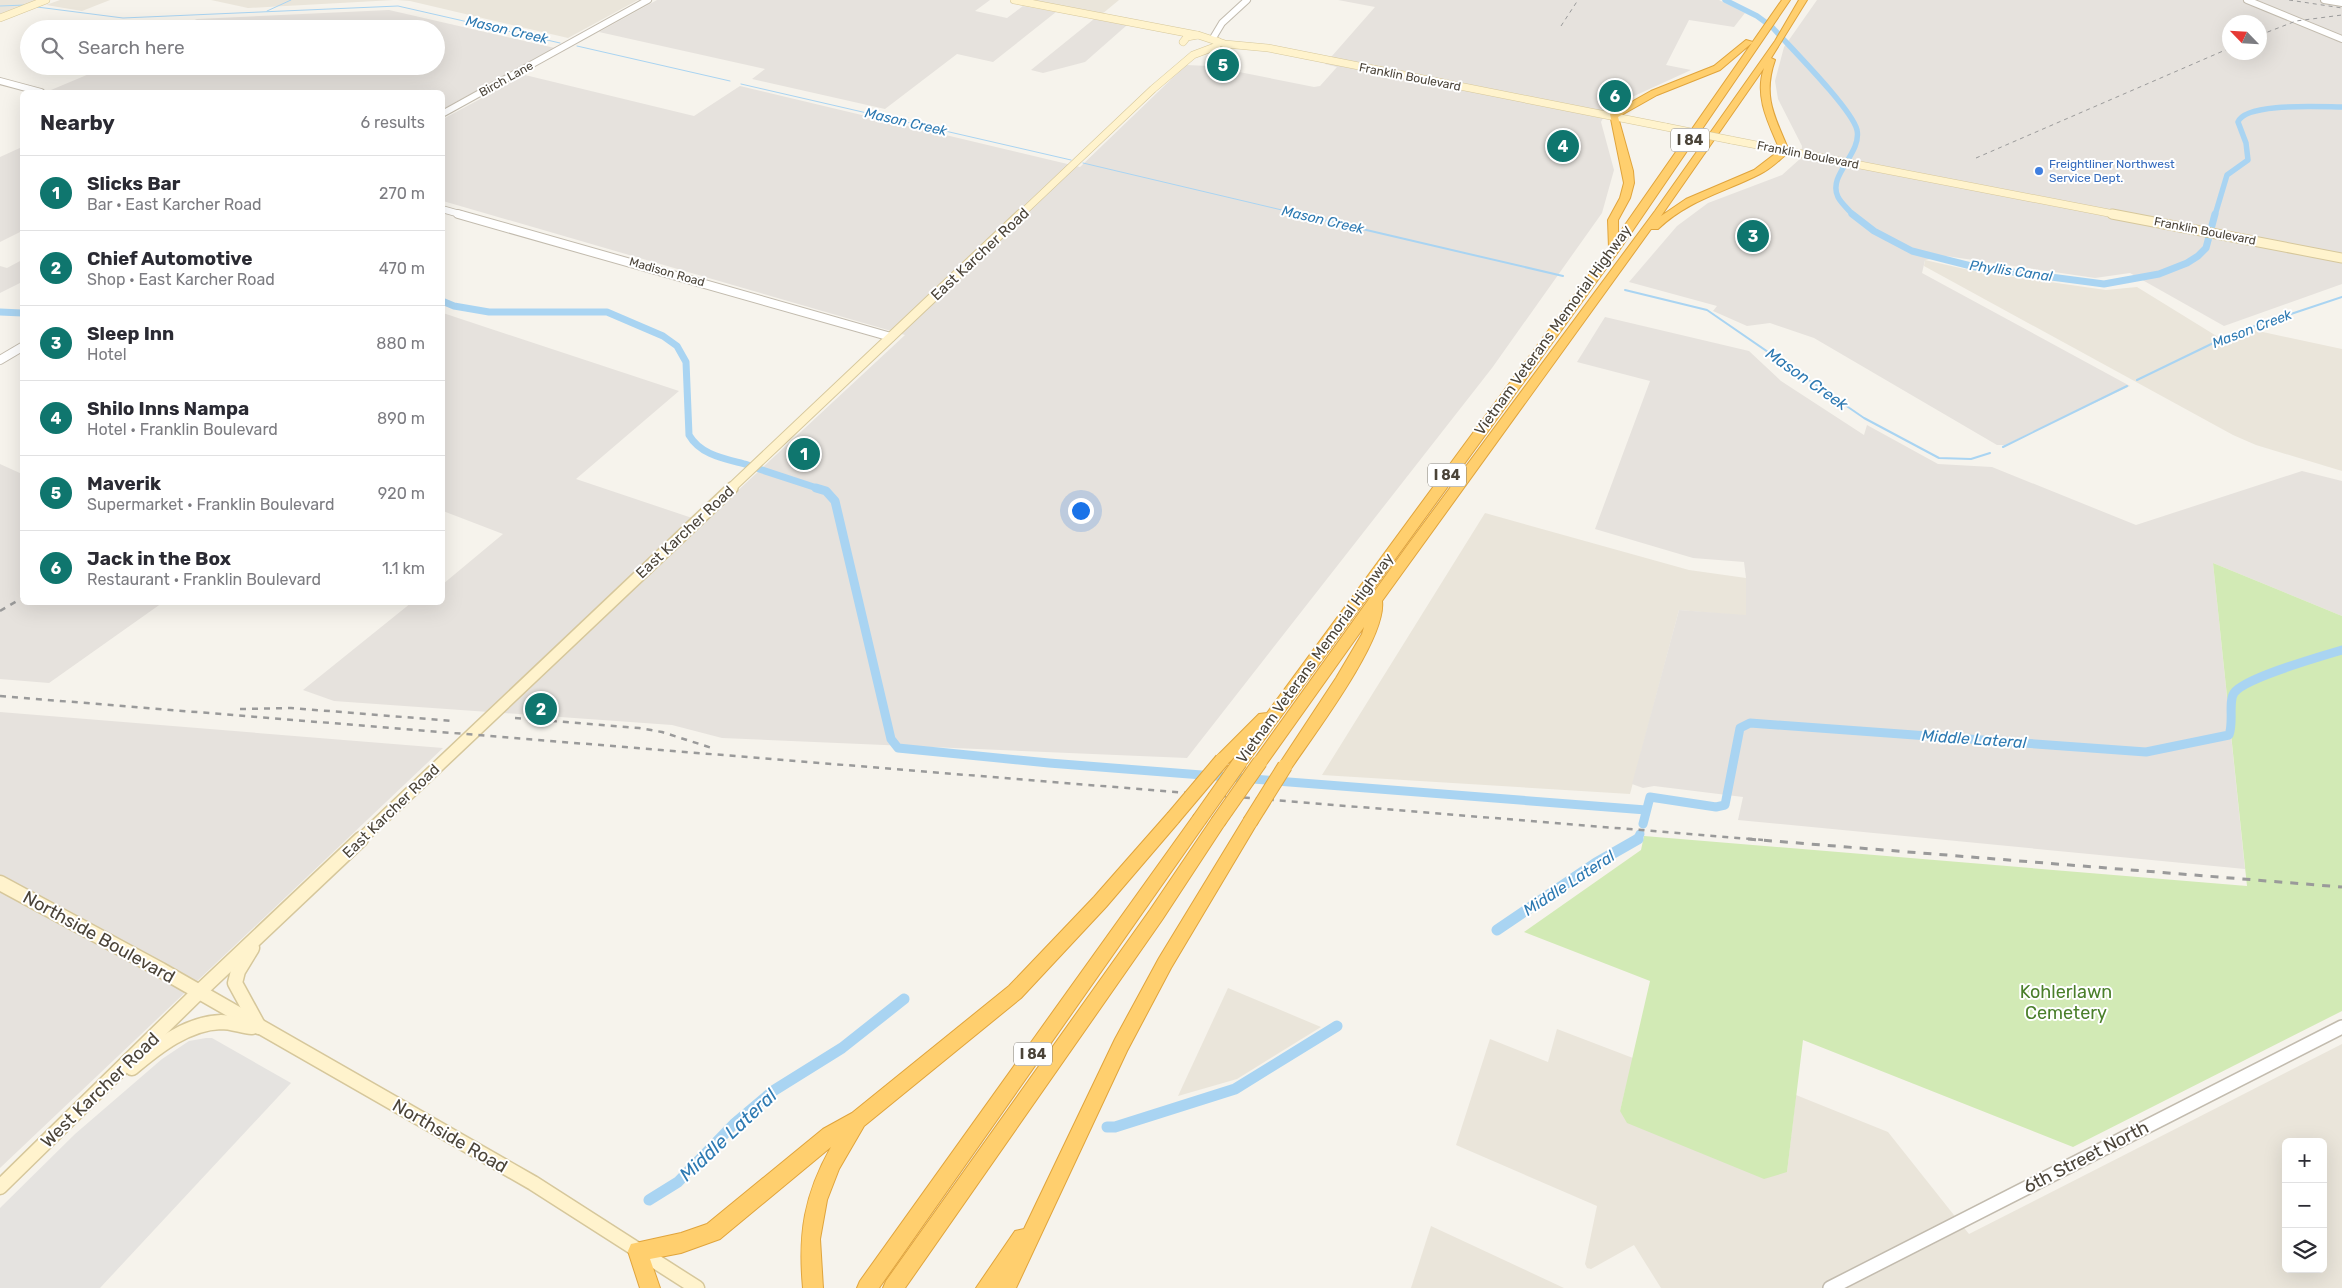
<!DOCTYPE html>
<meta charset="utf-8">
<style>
:root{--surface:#fff;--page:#f2f2f3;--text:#2b2b33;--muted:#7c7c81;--line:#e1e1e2;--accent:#0f766e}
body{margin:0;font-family:Rubik,sans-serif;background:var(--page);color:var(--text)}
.controls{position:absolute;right:15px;bottom:15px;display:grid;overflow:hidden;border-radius:8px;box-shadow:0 5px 20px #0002}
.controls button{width:45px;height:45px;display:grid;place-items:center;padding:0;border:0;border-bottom:1px solid var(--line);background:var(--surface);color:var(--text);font:25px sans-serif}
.compass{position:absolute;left:2222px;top:15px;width:45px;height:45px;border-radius:50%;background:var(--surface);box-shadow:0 5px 20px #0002;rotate:295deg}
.you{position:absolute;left:1080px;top:510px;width:18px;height:18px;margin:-12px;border:4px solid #fff;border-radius:50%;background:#1a73e8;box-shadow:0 0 0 8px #1a73e833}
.badge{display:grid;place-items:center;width:32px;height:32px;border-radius:50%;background:var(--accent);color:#fff;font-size:16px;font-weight:700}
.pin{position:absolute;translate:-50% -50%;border:2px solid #fff;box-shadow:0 1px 5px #0006}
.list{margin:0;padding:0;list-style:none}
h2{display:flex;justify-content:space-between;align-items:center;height:65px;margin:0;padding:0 20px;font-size:21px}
h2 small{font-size:16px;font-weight:400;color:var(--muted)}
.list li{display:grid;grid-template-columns:32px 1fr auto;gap:15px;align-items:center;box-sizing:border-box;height:75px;padding:0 20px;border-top:1px solid var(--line)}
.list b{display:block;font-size:19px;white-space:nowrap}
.list p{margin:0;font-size:16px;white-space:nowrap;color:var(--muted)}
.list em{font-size:16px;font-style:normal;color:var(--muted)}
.icon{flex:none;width:28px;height:28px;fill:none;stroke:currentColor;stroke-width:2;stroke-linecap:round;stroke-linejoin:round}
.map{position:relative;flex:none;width:2342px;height:1288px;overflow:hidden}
.search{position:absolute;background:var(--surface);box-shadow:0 5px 20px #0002;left:20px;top:20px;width:425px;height:55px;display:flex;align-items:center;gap:12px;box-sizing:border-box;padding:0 18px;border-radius:28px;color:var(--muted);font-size:19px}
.panel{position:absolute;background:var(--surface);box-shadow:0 5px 20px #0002;left:20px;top:90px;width:425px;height:515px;border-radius:8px}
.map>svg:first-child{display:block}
.residential{fill:#eae5da;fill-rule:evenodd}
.industrial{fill:#e6e2dd;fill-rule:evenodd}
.green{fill:#d2eab5}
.parking{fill:#e5e3e0}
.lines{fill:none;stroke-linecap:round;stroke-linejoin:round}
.stream-far1{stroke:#a9d4f2;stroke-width:1}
.stream{stroke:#a9d4f2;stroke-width:2}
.canal-far3{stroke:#a9d4f2;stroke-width:5.5}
.canal-far2{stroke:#a9d4f2;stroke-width:7}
.canal-far1{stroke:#a9d4f2;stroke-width:9}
.canal{stroke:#a9d4f2;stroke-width:11}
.tertiary-far2-casing{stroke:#c2bbae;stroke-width:8}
.tertiary-far1-casing{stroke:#c2bbae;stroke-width:10}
.tertiary-casing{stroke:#c2bbae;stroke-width:16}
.secondary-far3-casing{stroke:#d6c79b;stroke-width:8}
.secondary-far2-casing{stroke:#d6c79b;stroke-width:11}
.secondary-far1-casing{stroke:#d6c79b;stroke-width:14}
.secondary-casing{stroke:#d6c79b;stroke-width:17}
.motorway-casing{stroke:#e0a43c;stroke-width:2}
.tertiary-far2{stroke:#fff;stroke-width:6}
.tertiary-far1{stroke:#fff;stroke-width:8}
.tertiary{stroke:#fff;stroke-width:13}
.secondary-far3{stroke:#fff3cd;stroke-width:7}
.secondary-far2{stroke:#fff3cd;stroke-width:9}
.secondary-far1{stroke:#fff3cd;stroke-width:11}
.secondary{stroke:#fff3cd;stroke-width:14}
.motorway{fill:#ffcf6e;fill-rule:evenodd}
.rail-far2{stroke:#9a9a9a;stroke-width:1;stroke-dasharray:4 4;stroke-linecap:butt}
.rail-far1{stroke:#9a9a9a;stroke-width:2.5;stroke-dasharray:6 6;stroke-linecap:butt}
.rail{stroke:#9a9a9a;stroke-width:3;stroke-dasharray:8 8;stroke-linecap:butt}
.secondary-bridge-casing{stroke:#d6c79b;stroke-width:8;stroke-linecap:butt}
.motorway-bridge-casing{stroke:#e0a43c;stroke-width:16;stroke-linecap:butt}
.secondary-bridge{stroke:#fff3cd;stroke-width:7}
.motorway-bridge{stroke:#ffcf6e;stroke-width:14}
.shop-dot{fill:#3f7fe0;stroke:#fff;stroke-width:2}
.labels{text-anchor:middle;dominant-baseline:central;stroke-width:4;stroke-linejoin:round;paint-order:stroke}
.far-street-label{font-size:12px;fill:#4b4439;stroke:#fff}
.far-shop-label{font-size:12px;fill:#366cbe;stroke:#fff;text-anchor:start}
.far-water-label{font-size:14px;font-style:italic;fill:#2e7ab2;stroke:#fff}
.shield{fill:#fff;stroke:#817c74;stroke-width:1}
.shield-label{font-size:14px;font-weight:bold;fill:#4b4439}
.street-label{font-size:15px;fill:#4b4439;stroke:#fff}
.water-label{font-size:16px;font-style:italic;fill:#2e7ab2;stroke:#fff}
.near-street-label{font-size:18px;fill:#4b4439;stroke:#fff}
.near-park-label{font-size:18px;fill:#4a7f2a;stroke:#fff}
.near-water-label{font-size:19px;font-style:italic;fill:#2e7ab2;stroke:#fff}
</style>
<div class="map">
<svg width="2342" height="1288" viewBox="0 0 2342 1288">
<rect width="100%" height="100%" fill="#f6f3ec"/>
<!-- residential -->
<g class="residential">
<path d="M0,0H39L0,15Z"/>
<path d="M60,0H110L82,11L46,5Z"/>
<path d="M211,0H394L248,8Z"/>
<path d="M397,0H638L568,38L410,1Z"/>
<path d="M1032,0H1119L1102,14Z"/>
<path d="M1925,260L1978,272L2106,290L2137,287L2223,340L2249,329L2342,349V471L2256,445L2233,435L1924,266Z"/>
<path d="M1485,513L1689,570L1746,578L1747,616L1679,610L1630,794L1322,775Z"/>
<path d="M1228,988L1321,1027L1237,1079L1178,1096Z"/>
<path d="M1557,1029L1633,1058L1620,1111L1787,1172L1796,1095L1888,1132L1969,1234L2342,1044V1288H1661L1634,1245L1591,1269L1587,1268L1585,1264L1597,1206L1456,1145L1490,1039L1548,1062ZM2286,1142H2323V1269H2286Z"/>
<path d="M1431,1226L1564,1288H1411Z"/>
</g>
<!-- industrial -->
<g class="industrial">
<path d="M657,0H990L975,11L1007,18L1023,6L1056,12L993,62L957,54L885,109L752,79L765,69L599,32Z"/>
<path d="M1338,0H1719L1745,13L1734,27L1689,20L1666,65L1691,70L1608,108L1601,122L1614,170L1602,213L1492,368L1187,758L722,738L672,725L334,701L303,690L411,603L442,602L443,584L503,534L443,511V313L679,391L576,479L704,522L905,335L443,201V119L525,75L694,116L740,86L1080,167L1186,65L1209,66L1314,87L1320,86L1337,67L1325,64L1375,7Z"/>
<path d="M1817,0H2342V284L2224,326L2130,273L2095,278L1946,256L1925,260L1922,273L2130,386L2005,445H1997L1814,338L1770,323L1747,326L1713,311L1717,306L1629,282L1677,226L1708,203L1782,175L1801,158L1802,146L1778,99L1775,81L1784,47ZM2230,22H2260V52H2230Z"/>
<path d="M389,10L555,48L443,109L442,92H59L51,90L108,66H436V29H173L197,19Z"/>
<path d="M1094,19L1127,25L1085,62L1043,73L1031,70Z"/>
<path d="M22,147V231L0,242V157Z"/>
<path d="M22,260V282L0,293V266L7,268Z"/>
<path d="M1605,317L1749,351L1781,381L1864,435L1867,425L1938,464L1992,467L2136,525L2302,471L2342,481V616L2213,563L2245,869L1738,820L1743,797L1654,786L1643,788L1632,784L1679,610L1746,615V578L1744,562L1693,558L1595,529L1650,381L1577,362Z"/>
<path d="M0,464L22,474V602L162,603L49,683L0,679Z"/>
<path d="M0,712L443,748L0,1168Z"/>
</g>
<!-- green -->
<path class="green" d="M2213,563L2342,616V1011L2073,1147L1803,1040L1787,1172L1764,1179L1627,1123L1620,1111L1650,981L1524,932L1641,850L1644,836L2247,886Z"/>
<!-- parking -->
<path class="parking" d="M206,1038H212L291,1083L100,1288H0V1208L75,1134L162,1059L189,1041Z"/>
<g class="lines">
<!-- stream-far1 -->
<g class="stream-far1">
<path d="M0,6L26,5"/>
<path d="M37,7L123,18L398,6L560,43"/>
<path d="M267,11L291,0"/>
<path d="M577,46L730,81"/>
<path d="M741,84L1071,160"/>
<path d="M1083,163L1303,215"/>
</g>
<!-- stream -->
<g class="stream">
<path d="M1298,214L1563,276"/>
<path d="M1625,290L1707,310L1864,418L1939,458L1971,459L1990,453"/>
<path d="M2137,380L2234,333L2342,297"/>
<path d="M2003,447L2127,386"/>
</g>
<!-- canal-far3 -->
<g class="canal-far3">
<path d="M1725,0L1757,16L1772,27C1790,47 1852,109 1857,130C1862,154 1827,175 1838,197C1841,203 1848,209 1853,215"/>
<path d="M2215,215L2227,175L2248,160L2246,143L2238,122C2245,102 2322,107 2342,107"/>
</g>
<!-- canal-far2 -->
<g class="canal-far2">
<path d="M1852,214L1874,231L1912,251L1975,267L2104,284L2159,274L2187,263L2198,256L2206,248L2215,214"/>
<path d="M442,301L454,306L489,312H607L663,336L677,346L686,362L689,435C701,456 727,459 748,465"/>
<path d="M0,312L22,313"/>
<path d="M759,469L820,489"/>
</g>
<!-- canal-far1 -->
<g class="canal-far1">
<path d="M816,488L826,491L835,501L891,739L898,748L1049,763L1646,810"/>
<path d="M1643,824L1650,797L1716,807L1725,805L1740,728L1750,723L2146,752L2229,735C2234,722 2228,702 2234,693C2244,678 2322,656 2342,650"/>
<path d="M1637,840L1640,834"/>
</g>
<!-- canal -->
<g class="canal">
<path d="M1497,930L1596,863L1638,839"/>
<path d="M1107,1127H1115L1235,1089L1337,1026"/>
<path d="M649,1200L678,1182L734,1124L773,1091L842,1048L904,999"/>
</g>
<!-- tertiary-far2 casing -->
<g class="tertiary-far2-casing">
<g id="tertiary-far2">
<path d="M2247,0L2342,39"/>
<path d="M2324,0L2342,3"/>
<path d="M1213,38L1222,23L1247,0"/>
<path d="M0,81L41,92"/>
<path d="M442,114L648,0"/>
<path d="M442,209L463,215"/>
</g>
</g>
<!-- tertiary-far1 casing -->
<g class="tertiary-far1-casing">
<g id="tertiary-far1">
<path d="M458,214L891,337"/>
<path d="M0,360L22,347"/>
</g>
</g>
<!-- tertiary casing -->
<g class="tertiary-casing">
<path id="tertiary" d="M1830,1288L2342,1027"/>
</g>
<!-- secondary-far3 casing -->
<g class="secondary-far3-casing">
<g id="secondary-far3">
<path d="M1014,0L1197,35"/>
<path d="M0,18L46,0"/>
<path d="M1183,42L1187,37L1198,35L1225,44L1268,48L1666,127"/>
<path d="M1731,140L2119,215"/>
<path d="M1020,215L1153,89L1193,55L1217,46V41"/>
</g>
</g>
<!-- secondary-far2 casing -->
<g class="secondary-far2-casing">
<g id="secondary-far2">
<path d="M2112,214L2342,258"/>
<path d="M730,489L1021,214"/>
</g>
</g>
<!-- secondary-far1 casing -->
<g class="secondary-far1-casing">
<path id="secondary-far1" d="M360,840L732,488"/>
</g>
<!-- secondary casing -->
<g class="secondary-casing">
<g id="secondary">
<path d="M0,883L161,970L533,1183L697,1288"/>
<path d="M252,948L238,971L235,983L259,1027"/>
<path d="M132,1068C157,1047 187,1023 221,1022C231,1022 242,1026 252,1027"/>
<path d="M0,1187L199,992L361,839"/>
</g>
</g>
<!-- motorway casing -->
<g class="motorway-casing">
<g id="motorway">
<path d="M1782,0H1790L1618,252L1245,766L1240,768L1235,766L1233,762L1238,754C1231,760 1227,768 1217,764L1215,760L1217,756L1259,714L1267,713L1609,248L1608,220L1620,198L1624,183L1610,114L1651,91L1714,66L1746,40L1753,42L1720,70L1657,95L1618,117L1633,171L1634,183L1630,198L1618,220V235Z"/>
<path d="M1799,0H1807L1771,58L1775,60C1762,97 1775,117 1789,151L1788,153C1779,160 1771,169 1760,174C1725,192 1688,200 1658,229H1651L1382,601C1387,639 1313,736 1290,770L1285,772L1280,770L1278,766L1336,678L1362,634L1364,627L1265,766L1260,768L1255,766L1253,762L1255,758L1407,546L1655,211L1775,41ZM1764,68C1754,97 1769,124 1780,150L1754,170L1686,199L1661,216Z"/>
<path d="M1173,812L1178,813L1181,818L1178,823L1106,907L1021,998L864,1126L839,1169L827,1200L820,1239L823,1288H803C798,1234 804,1195 831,1147L720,1239L681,1253L650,1259L660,1288H640L628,1251L631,1244L681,1233L707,1224L823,1129L852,1113L1009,986L1094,897L1168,813Z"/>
<path d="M1199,814L1204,815L1207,820L1204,825L879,1288H857L860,1281L1194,815Z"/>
<path d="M1218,816L1223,817L1226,822L1223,827L1162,920L905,1288H883L886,1281L1150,910L1213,817Z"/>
<path d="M1250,816L1255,817L1258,822L1171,968L1127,1051L1016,1288H976L1015,1231L1024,1229L1115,1039L1159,958L1245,817Z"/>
</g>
</g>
<!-- tertiary-far2 -->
<use href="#tertiary-far2" class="tertiary-far2"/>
<!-- tertiary-far1 -->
<use href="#tertiary-far1" class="tertiary-far1"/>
<!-- tertiary -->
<use href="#tertiary" class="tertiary"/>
<!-- secondary-far3 -->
<use href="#secondary-far3" class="secondary-far3"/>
<!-- secondary-far2 -->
<use href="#secondary-far2" class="secondary-far2"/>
<!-- secondary-far1 -->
<use href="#secondary-far1" class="secondary-far1"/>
<!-- secondary -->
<use href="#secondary" class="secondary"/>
<!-- motorway -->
<use href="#motorway" class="motorway"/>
<!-- rail-far2 -->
<g class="rail-far2">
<path d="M2289,0L2342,8"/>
<path d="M1561,26L1578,0"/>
<path d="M2260,35L2296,21L2342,15"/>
<path d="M1976,158L2230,48"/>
</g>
<!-- rail-far1 -->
<g class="rail-far1">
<path d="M0,611L22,598"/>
<path d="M0,696L1763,840"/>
<path d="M240,709L291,708L453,721"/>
<path d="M515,718L639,728L662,732L715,749"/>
</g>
<!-- rail -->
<path class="rail" d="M1748,839L2342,887"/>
<!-- secondary-bridge casing -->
<g class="secondary-bridge-casing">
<path id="secondary-bridge" d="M1666,127L1731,140"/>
</g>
<!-- motorway-bridge casing -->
<g class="motorway-bridge-casing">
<g id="motorway-bridge">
<path d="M1173,818L1222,760"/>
<path d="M1199,820L1240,762"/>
<path d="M1218,822L1260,762"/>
<path d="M1250,822L1285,766"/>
</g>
</g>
<!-- secondary-bridge -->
<use href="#secondary-bridge" class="secondary-bridge"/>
<!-- motorway-bridge -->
<use href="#motorway-bridge" class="motorway-bridge"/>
</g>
<!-- markers -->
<circle class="shop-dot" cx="2039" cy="171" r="5"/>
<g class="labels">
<!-- far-street labels -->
<g class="far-street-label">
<text transform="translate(1410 77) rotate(11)">Franklin Boulevard</text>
<text transform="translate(506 79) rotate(-29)">Birch Lane</text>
<text transform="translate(1808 155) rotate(11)">Franklin Boulevard</text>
<text transform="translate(2205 231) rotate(11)">Franklin Boulevard</text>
<text transform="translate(667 272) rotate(16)">Madison Road</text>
</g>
<!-- far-shop labels -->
<g class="far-shop-label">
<text x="2049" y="164">Freightliner Northwest<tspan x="2049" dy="14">Service Dept.</tspan></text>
</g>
<!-- far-water labels -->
<g class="far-water-label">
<text transform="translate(507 30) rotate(13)">Mason Creek</text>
<text transform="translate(906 122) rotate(13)">Mason Creek</text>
<text transform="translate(1323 220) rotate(13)">Mason Creek</text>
<text transform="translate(2011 271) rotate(8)">Phyllis Canal</text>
<text transform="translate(2252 329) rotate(-21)">Mason Creek</text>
</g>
<!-- shield labels -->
<g class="shield">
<rect x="1671" y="128.5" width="38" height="23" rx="4"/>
<rect x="1428" y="463.5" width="38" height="23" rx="4"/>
<rect x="1014" y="1042.5" width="38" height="23" rx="4"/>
</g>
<g class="shield-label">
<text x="1690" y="140">I 84</text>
<text x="1447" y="475">I 84</text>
<text x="1033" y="1054">I 84</text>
</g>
<!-- street labels -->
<g class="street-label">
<text transform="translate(980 254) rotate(-43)">East Karcher Road</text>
<text transform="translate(1553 330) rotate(-54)">Vietnam Veterans Memorial Highway</text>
<text transform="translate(685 532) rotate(-43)">East Karcher Road</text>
<text transform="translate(1315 658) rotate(-54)">Vietnam Veterans Memorial Highway</text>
<text transform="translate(391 811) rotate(-44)">East Karcher Road</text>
</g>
<!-- water labels -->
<g class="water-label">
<text transform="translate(1807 379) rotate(35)">Mason Creek</text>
<text transform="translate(1974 739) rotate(4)">Middle Lateral</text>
<text transform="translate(1569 883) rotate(-33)">Middle Lateral</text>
</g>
<!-- near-street labels -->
<g class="near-street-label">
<text transform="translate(99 937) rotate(29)">Northside Boulevard</text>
<text transform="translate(100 1090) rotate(-44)">West Karcher Road</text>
<text transform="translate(450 1136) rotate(30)">Northside Road</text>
<text transform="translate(2086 1157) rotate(-27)">6th Street North</text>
</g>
<!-- near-park labels -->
<g class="near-park-label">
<text x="2066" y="992">Kohlerlawn<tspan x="2066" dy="21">Cemetery</tspan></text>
</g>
<!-- near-water labels -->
<g class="near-water-label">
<text transform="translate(728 1135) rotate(-43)">Middle Lateral</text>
</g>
</g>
</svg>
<div class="controls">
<button>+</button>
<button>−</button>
<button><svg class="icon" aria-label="layers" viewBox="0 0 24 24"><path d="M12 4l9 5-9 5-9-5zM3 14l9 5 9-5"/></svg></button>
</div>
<svg class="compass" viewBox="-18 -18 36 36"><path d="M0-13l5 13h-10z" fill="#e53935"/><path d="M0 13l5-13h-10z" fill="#7c7c81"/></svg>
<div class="you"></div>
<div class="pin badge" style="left:804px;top:454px">1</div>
<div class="pin badge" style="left:541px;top:709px">2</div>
<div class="pin badge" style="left:1753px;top:236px">3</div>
<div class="pin badge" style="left:1563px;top:146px">4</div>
<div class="pin badge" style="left:1223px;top:65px">5</div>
<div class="pin badge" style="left:1615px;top:96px">6</div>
<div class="search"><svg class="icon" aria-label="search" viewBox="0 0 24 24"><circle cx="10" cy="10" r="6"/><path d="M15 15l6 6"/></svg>Search here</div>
<section class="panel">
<h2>Nearby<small>6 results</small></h2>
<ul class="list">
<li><span class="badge">1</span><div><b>Slicks Bar</b><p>Bar · East Karcher Road</p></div><em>270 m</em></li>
<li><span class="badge">2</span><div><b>Chief Automotive</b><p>Shop · East Karcher Road</p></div><em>470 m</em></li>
<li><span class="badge">3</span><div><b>Sleep Inn</b><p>Hotel</p></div><em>880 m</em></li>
<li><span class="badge">4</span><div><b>Shilo Inns Nampa</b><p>Hotel · Franklin Boulevard</p></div><em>890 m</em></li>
<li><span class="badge">5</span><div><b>Maverik</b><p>Supermarket · Franklin Boulevard</p></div><em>920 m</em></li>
<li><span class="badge">6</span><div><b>Jack in the Box</b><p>Restaurant · Franklin Boulevard</p></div><em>1.1 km</em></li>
</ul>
</section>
</div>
